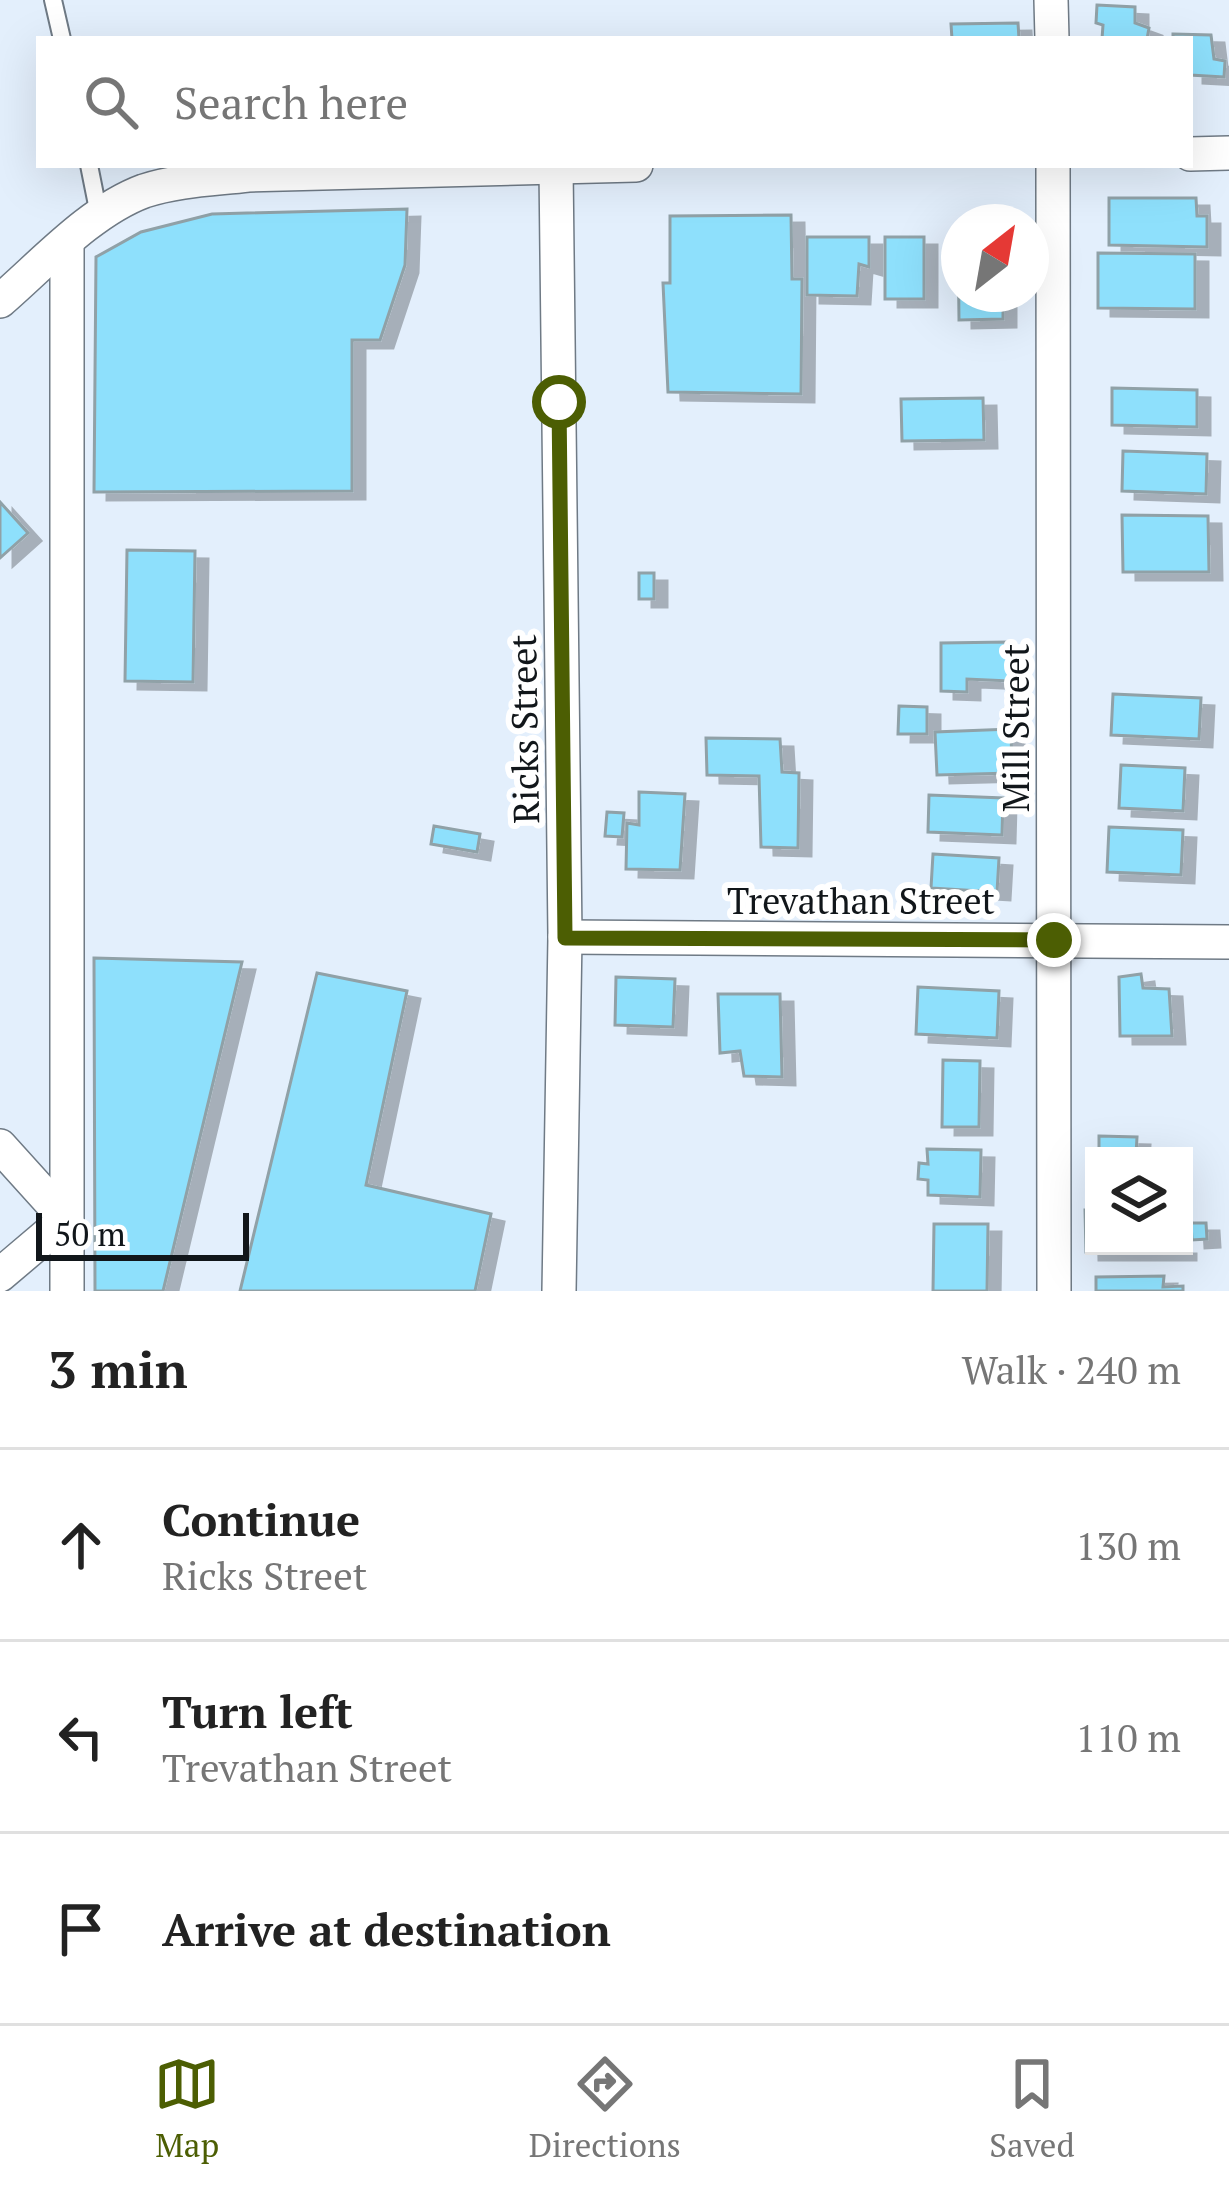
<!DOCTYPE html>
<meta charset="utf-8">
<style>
:root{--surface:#fff;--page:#f2f2f2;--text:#222;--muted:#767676;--line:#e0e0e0;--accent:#4c5e03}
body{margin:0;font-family:"PT Serif",serif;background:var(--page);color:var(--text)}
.controls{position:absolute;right:36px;bottom:36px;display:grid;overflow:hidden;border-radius:0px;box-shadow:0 12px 48px #0002}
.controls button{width:108px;height:108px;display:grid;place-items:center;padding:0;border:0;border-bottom:3px solid var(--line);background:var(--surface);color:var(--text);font:60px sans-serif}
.compass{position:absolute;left:941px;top:204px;width:108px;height:108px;border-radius:50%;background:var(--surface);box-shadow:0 12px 48px #0002;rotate:31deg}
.scale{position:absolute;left:36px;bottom:30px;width:213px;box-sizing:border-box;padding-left:12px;border:6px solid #11161a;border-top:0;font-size:33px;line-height:42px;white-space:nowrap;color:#11161a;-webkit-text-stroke:9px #fff;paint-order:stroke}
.stop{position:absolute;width:36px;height:36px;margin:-27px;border:9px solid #4c5e03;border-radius:50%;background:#fff}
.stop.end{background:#4c5e03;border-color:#fff;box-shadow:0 3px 12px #0008}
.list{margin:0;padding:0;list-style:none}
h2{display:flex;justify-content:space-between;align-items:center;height:156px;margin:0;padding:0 48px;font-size:51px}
h2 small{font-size:39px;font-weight:400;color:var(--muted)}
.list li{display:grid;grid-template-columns:78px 1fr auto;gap:36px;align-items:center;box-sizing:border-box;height:192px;padding:0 48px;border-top:3px solid var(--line)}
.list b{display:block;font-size:45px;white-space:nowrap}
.list p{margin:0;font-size:39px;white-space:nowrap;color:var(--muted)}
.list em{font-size:39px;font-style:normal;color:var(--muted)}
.icon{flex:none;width:66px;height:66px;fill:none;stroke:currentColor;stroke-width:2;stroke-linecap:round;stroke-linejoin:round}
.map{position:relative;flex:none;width:1229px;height:1291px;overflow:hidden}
.search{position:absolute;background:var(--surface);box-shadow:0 12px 48px #0002;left:36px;right:36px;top:36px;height:132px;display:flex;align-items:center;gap:30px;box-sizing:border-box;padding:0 42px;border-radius:0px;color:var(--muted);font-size:45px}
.sheet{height:732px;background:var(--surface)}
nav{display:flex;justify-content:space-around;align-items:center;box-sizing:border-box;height:168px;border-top:3px solid var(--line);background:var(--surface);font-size:33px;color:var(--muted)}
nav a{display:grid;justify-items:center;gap:6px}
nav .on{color:var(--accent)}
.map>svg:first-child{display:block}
.building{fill:#8ee0fc;stroke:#90a1a7;stroke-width:3;filter:url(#shadow)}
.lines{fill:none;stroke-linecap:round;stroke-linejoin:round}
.service-casing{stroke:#6f7a85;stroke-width:20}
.minor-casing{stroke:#6f7a85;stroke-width:36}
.service{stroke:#fff;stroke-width:16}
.minor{stroke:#fff;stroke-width:33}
.route{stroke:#4c5e03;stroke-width:15}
.labels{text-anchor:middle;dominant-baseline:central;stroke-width:12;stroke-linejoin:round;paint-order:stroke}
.street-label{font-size:36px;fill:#11161a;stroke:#fff}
</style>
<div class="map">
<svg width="1229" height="1291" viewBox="0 0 1229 1291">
<defs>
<filter id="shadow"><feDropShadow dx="13" dy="8" stdDeviation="0" flood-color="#0004"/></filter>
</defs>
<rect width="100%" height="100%" fill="#e3effc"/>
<!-- building -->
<g class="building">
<path d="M1097,5L1135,7V23L1149,28L1147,39H1102L1103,25L1096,23Z"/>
<path d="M1018,23L1019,39H952L951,24Z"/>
<path d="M1173,34L1211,35L1214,59L1225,61L1224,77L1190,75V39H1173Z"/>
<path d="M1109,198H1196L1197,216H1207V247L1109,245Z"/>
<path d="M407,209L405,265L380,340H352V491L94,492L96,257L141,232L212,214Z"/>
<path d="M791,215L792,279H802L801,394L668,392L663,283H670V216Z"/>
<path d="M958,231L959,294H1003V319L959,320Z"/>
<path d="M807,237H869V267L859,264L857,296L807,295Z"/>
<rect x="885" y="237" width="39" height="62"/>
<path d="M1098,253L1195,254V309L1098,308Z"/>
<path d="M1112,388L1197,390V427L1112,425Z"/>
<path d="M983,398L984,440L902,441L901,399Z"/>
<path d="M1123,451L1207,454L1206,494L1122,491Z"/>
<path d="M0,502L28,533L0,558Z"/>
<path d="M1122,515L1208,516L1209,572H1123Z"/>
<path d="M127,550L195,551L193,682L125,681Z"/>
<rect x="639" y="573" width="15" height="26"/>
<path d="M1008,642L1010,681L967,679V692L941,691V643Z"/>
<path d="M1113,694L1201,698L1199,739L1111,735Z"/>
<path d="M899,706L927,707V734H898Z"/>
<path d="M1011,729L1012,773L937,775L935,732Z"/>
<path d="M706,738L780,739L782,772L799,773L798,848L761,847L759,776L707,775Z"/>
<path d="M1121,765L1185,768L1183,811L1119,808Z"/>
<path d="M639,792L685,794L680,870L626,869L627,823L639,825Z"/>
<path d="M929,795L1003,798L1002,835L928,832Z"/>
<path d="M607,812L624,813L622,837L605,836Z"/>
<path d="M434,826L480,834L477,852L431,844Z"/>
<path d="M1109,827L1183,830L1181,875L1107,872Z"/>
<path d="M933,854L999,858L997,892L931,888Z"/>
<path d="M94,958L242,962L163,1291H95Z"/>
<path d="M317,973L407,991L366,1185L491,1214L475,1291H240Z"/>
<path d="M1141,974L1143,988L1169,989L1172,1036H1120L1119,977Z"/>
<path d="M616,977L675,979L673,1027L615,1025Z"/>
<path d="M918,987L999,991L997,1038L916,1034Z"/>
<path d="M718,994H780L782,1077L744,1076L740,1051L720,1053Z"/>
<path d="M943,1060L980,1061L979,1127H942Z"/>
<path d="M1099,1136L1137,1137L1136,1155L1152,1156H1099Z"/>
<path d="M927,1149L981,1150L980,1197L928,1195V1180L918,1179L919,1163L928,1164Z"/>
<path d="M1085,1210H1094V1246H1183V1252H1086Z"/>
<path d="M1191,1223H1206L1207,1239L1192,1240Z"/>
<path d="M934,1224H988L987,1291H933Z"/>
<path d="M1164,1276L1163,1287L1183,1286V1291H1096V1277Z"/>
</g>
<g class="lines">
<!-- service casing -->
<g class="service-casing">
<g id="service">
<path d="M53,0L62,39"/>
<path d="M89,165L99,215"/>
</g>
</g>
<!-- minor casing -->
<g class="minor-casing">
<g id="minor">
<path d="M1051,0L1052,39"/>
<path d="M1190,154L1229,153"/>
<path d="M1053,165L1054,1291"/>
<path d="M556,167L565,937L559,1291"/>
<path d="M67,244V1291"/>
<path d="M0,301C43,264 90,211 144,191C177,180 214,179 248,175L636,165"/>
<path d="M565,937L1229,942"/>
<path d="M0,1146L66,1219L0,1275"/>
</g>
</g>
<!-- service -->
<use href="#service" class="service"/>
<!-- minor -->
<use href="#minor" class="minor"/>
</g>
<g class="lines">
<!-- route -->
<path class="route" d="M559,402L565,938L1054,940"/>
</g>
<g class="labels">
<!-- street labels -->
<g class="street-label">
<text transform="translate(1015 728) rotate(-90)">Mill Street</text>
<text transform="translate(524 729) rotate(-91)">Ricks Street</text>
<text x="861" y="900">Trevathan Street</text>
</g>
</g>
</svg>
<div class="controls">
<button><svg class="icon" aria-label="layers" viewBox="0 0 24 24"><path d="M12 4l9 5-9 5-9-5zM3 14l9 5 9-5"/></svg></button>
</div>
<svg class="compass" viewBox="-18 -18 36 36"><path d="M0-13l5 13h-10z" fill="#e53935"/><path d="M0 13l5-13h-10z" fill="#767676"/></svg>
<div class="scale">50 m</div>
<div class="stop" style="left:559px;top:402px"></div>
<div class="stop end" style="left:1054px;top:940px"></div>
<div class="search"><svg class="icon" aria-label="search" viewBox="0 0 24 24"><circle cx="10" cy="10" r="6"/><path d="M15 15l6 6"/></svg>Search here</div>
</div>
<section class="sheet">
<h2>3 min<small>Walk · 240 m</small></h2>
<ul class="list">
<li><svg class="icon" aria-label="ahead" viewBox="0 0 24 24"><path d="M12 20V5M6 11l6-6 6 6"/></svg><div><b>Continue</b><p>Ricks Street</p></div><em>130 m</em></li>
<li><svg class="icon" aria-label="left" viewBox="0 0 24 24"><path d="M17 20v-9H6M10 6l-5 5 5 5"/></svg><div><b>Turn left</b><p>Trevathan Street</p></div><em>110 m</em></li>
<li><svg class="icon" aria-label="arrive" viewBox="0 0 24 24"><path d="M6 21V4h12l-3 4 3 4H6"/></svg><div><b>Arrive at destination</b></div></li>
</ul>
</section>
<nav>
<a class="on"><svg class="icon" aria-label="map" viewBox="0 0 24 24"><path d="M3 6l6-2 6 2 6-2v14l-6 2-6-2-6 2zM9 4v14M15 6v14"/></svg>Map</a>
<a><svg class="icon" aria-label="directions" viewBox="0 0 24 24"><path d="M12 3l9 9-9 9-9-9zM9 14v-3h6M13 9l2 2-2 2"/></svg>Directions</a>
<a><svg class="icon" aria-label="saved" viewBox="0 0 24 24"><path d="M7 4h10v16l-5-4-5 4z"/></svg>Saved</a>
</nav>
